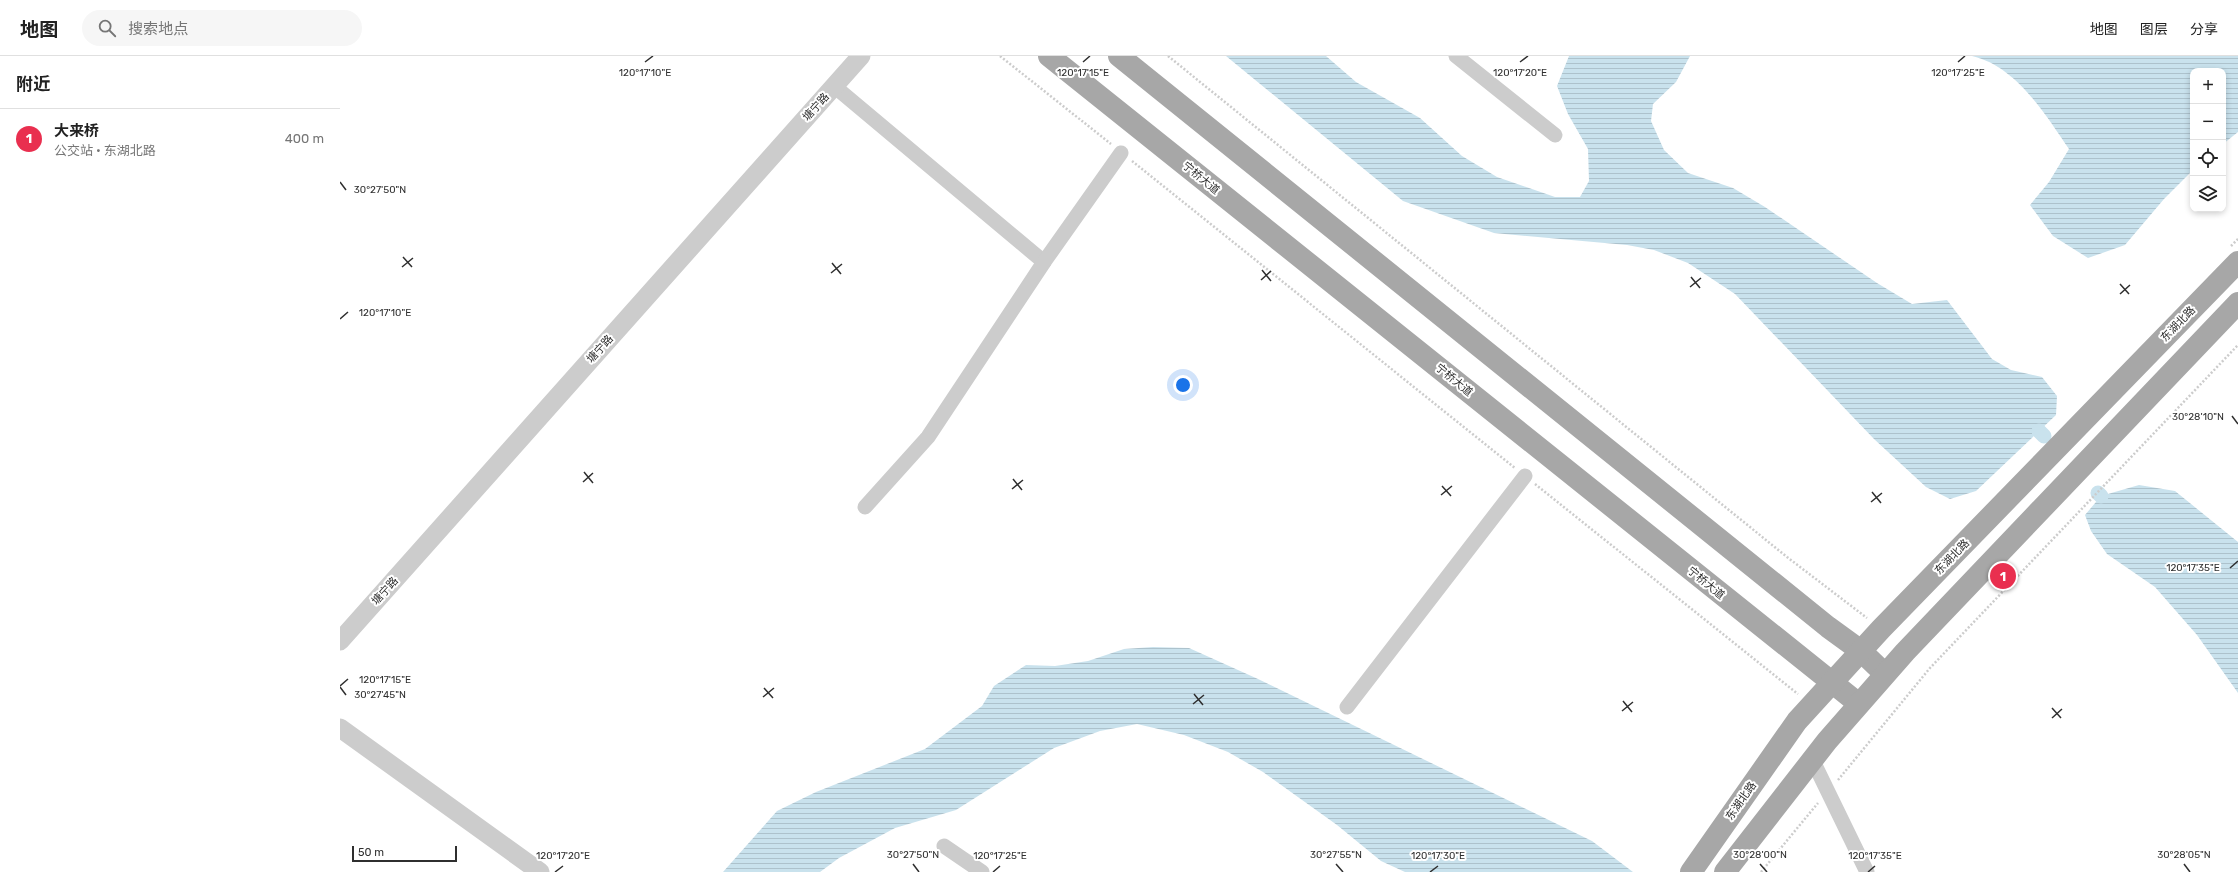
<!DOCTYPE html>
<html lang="zh">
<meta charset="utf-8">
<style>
:root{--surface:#fff;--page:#f6f6f6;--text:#222;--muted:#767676;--line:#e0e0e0;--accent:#e92f4f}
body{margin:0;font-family:Rubik,"Noto Sans SC",sans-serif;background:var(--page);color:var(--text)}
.controls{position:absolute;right:12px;top:12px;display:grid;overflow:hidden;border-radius:8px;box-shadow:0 2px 6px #0003}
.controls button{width:36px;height:36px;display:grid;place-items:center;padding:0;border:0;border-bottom:1px solid var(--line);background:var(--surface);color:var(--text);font:20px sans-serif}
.scale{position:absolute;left:12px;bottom:10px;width:105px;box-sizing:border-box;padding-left:4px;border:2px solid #2f2f2f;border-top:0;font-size:11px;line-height:14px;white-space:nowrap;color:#2f2f2f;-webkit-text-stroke:3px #fff;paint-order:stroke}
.you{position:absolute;left:843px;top:329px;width:14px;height:14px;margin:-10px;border:3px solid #fff;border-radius:50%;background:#1a73e8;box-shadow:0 0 0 6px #1a73e833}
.badge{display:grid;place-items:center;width:26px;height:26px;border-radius:50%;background:var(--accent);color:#fff;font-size:13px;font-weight:700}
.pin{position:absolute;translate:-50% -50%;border:2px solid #fff;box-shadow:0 1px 4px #0006}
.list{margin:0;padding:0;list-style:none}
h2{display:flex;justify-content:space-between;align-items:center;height:52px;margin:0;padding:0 16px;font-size:17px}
h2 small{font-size:13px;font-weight:400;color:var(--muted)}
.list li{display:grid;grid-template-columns:26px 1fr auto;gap:12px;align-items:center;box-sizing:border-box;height:60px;padding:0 16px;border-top:1px solid var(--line)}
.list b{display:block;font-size:15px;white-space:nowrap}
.list p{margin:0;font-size:13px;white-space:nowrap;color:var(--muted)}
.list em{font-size:13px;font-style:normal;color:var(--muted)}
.icon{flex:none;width:22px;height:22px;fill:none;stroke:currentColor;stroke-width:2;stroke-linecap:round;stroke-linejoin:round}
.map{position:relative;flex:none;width:1898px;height:816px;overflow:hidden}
header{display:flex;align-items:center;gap:24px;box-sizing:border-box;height:56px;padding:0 20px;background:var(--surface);border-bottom:1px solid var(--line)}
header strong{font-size:19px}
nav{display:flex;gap:22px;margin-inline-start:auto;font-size:14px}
.search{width:280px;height:36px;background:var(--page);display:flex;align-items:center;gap:10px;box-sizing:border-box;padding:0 14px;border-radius:22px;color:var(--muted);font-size:15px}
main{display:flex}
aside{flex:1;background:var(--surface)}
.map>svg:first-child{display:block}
.water{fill:url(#water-rules)}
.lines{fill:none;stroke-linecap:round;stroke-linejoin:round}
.canal{stroke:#c9e2ed;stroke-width:15}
.path{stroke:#ccc;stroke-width:2.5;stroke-dasharray:2 2;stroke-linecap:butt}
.minor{stroke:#ccc;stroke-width:15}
.tertiary{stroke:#ccc;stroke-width:19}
.primary{stroke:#a7a7a7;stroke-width:22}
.ticks{fill:none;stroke:#2f2f2f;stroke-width:1.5}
.labels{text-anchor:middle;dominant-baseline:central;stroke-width:4;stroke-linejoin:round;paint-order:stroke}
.street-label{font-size:11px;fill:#2f2f2f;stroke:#fff}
.ticks-label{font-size:10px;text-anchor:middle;fill:#2f2f2f;stroke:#fff;stroke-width:4;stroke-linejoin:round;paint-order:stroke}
</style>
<header>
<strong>地图</strong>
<div class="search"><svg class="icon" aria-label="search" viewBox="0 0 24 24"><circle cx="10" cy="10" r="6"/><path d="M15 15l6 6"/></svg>搜索地点</div>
<nav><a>地图</a><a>图层</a><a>分享</a></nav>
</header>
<main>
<aside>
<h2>附近<small></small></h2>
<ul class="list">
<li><span class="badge">1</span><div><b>大来桥</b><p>公交站 · 东湖北路</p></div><em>400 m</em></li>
</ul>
</aside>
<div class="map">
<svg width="1898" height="816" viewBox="0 0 1898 816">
<defs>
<pattern id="water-rules" width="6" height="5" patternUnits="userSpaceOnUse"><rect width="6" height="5" fill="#c9e2ed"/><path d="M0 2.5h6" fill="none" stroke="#adc2cc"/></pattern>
</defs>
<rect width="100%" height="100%" fill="#fff"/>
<!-- water -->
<g class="water">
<path d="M886,0H986L1016,26L1080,62L1122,100L1157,121L1215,141H1240L1249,125L1248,93L1228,58L1217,30L1229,0H1350L1336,26L1313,48L1311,65L1324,94L1348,117L1393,132L1425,151L1537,227L1572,248L1607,244L1652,303L1671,314L1702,321L1717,340L1716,359L1636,435L1610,443L1586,431L1534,383L1395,238L1348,207L1314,194L1287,189L1154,177L1063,145Z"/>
<path d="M1632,0H1898V76L1883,88V15H1853V114L1824,143L1785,189L1748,202L1713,180L1690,149L1709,126L1729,93C1705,58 1676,10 1632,0Z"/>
<path d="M1799,429L1835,435L1898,486V637L1857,579L1815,531L1767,498L1751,475L1745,459L1761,440Z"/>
<path d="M813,591L849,592L918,623L1252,785L1293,816H1065L1041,805L997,769L923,716L888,696L844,679L797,668L760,675L714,692L616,754L555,772L499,802L480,816H383L437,755L476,736L585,693L642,650L654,630L686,609L715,610L748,605L784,593Z"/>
</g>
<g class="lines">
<!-- canal -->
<g class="canal">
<path d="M1699,375L1704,380"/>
<path d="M1758,437L1761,440"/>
</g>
<!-- path -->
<g class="path">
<path d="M660,0L771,88"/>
<path d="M828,0L1447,501L1527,562"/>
<path d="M792,105L1175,412"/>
<path d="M1891,190L1898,183"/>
<path d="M1195,428L1458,638"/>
<path d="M1498,724L1590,612L1898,289"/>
<path d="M1421,816L1478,747"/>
</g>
<!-- minor -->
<g class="minor">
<path d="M1116,0L1215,79"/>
<path d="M494,30L704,206"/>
<path d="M525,451L588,381L704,206L781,97"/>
<path d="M1007,651L1185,420"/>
<path d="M1472,703L1527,816"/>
<path d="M604,790L642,816"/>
</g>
<!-- tertiary -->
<g class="tertiary">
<path d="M0,585L521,0"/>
<path d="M0,672L200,816"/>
</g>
<!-- primary -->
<g class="primary">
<path d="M709,0L1519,648"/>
<path d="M779,0L1488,571L1521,595L1545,618"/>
<path d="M1351,816L1457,665L1541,573L1898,206"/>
<path d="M1385,816L1487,685L1565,596L1898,247"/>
</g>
</g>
<!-- ticks -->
<path class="ticks" d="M305,6L313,0M743,6L750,0M1180,6L1188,0M1618,6L1625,0M0,126L6,134M63,201L72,211M492,207L501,218M62,211L73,202M922,214L931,225M491,217L502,208M1351,221L1360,232M921,224L931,215M1780,228L1789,238M1350,231L1361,222M1780,238L1790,229M0,263L8,256M1892,360L1898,368M244,416L253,427M673,423L682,434M243,426L253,417M1102,430L1111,440M672,433L683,424M1532,436L1541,447M1101,439L1112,430M1531,446L1542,437M1890,512L1898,505M0,630L8,623M0,631L6,639M424,632L433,642M854,638L863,649M423,641L434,632M1283,645L1292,656M853,648L864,639M1712,652L1721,662M1282,655L1293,646M1712,662L1722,653M573,808L579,816M996,808L1003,816M1420,808L1427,816M1844,808L1850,816M215,816L223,810M653,816L660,810M1090,816L1098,810M1528,816L1535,810"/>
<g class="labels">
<!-- street labels -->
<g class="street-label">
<text transform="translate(476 51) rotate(-48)">塘宁路</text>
<text transform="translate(861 122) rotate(39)">宁桥大道</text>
<text transform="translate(1838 268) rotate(-46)">东湖北路</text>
<text transform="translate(260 293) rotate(-48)">塘宁路</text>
<text transform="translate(1114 324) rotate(39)">宁桥大道</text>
<text transform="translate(1612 501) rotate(-46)">东湖北路</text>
<text transform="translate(1366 527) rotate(39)">宁桥大道</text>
<text transform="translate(45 535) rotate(-48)">塘宁路</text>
<text transform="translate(1401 745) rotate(-55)">东湖北路</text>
</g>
</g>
<g class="ticks-label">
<text x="743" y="20">120°17'15"E</text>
<text x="1180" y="20">120°17'20"E</text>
<text x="1618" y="20">120°17'25"E</text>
<text x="305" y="20">120°17'10"E</text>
<text x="40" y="137">30°27'50"N</text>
<text x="45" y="260">120°17'10"E</text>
<text x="1858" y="364">30°28'10"N</text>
<text x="1853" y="515">120°17'35"E</text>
<text x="45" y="627">120°17'15"E</text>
<text x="40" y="642">30°27'45"N</text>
<text x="573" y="802">30°27'50"N</text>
<text x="996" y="802">30°27'55"N</text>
<text x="1420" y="802">30°28'00"N</text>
<text x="1844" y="802">30°28'05"N</text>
<text x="223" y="803">120°17'20"E</text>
<text x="660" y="803">120°17'25"E</text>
<text x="1098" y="803">120°17'30"E</text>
<text x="1535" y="803">120°17'35"E</text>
</g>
</svg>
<div class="controls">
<button>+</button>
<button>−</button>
<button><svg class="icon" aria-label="locate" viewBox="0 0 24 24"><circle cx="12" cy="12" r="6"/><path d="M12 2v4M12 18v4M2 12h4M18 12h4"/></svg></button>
<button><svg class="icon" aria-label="layers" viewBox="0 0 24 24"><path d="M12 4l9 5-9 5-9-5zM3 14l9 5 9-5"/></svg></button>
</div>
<div class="scale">50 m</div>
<div class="you"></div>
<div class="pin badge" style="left:1663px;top:520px">1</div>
</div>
</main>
